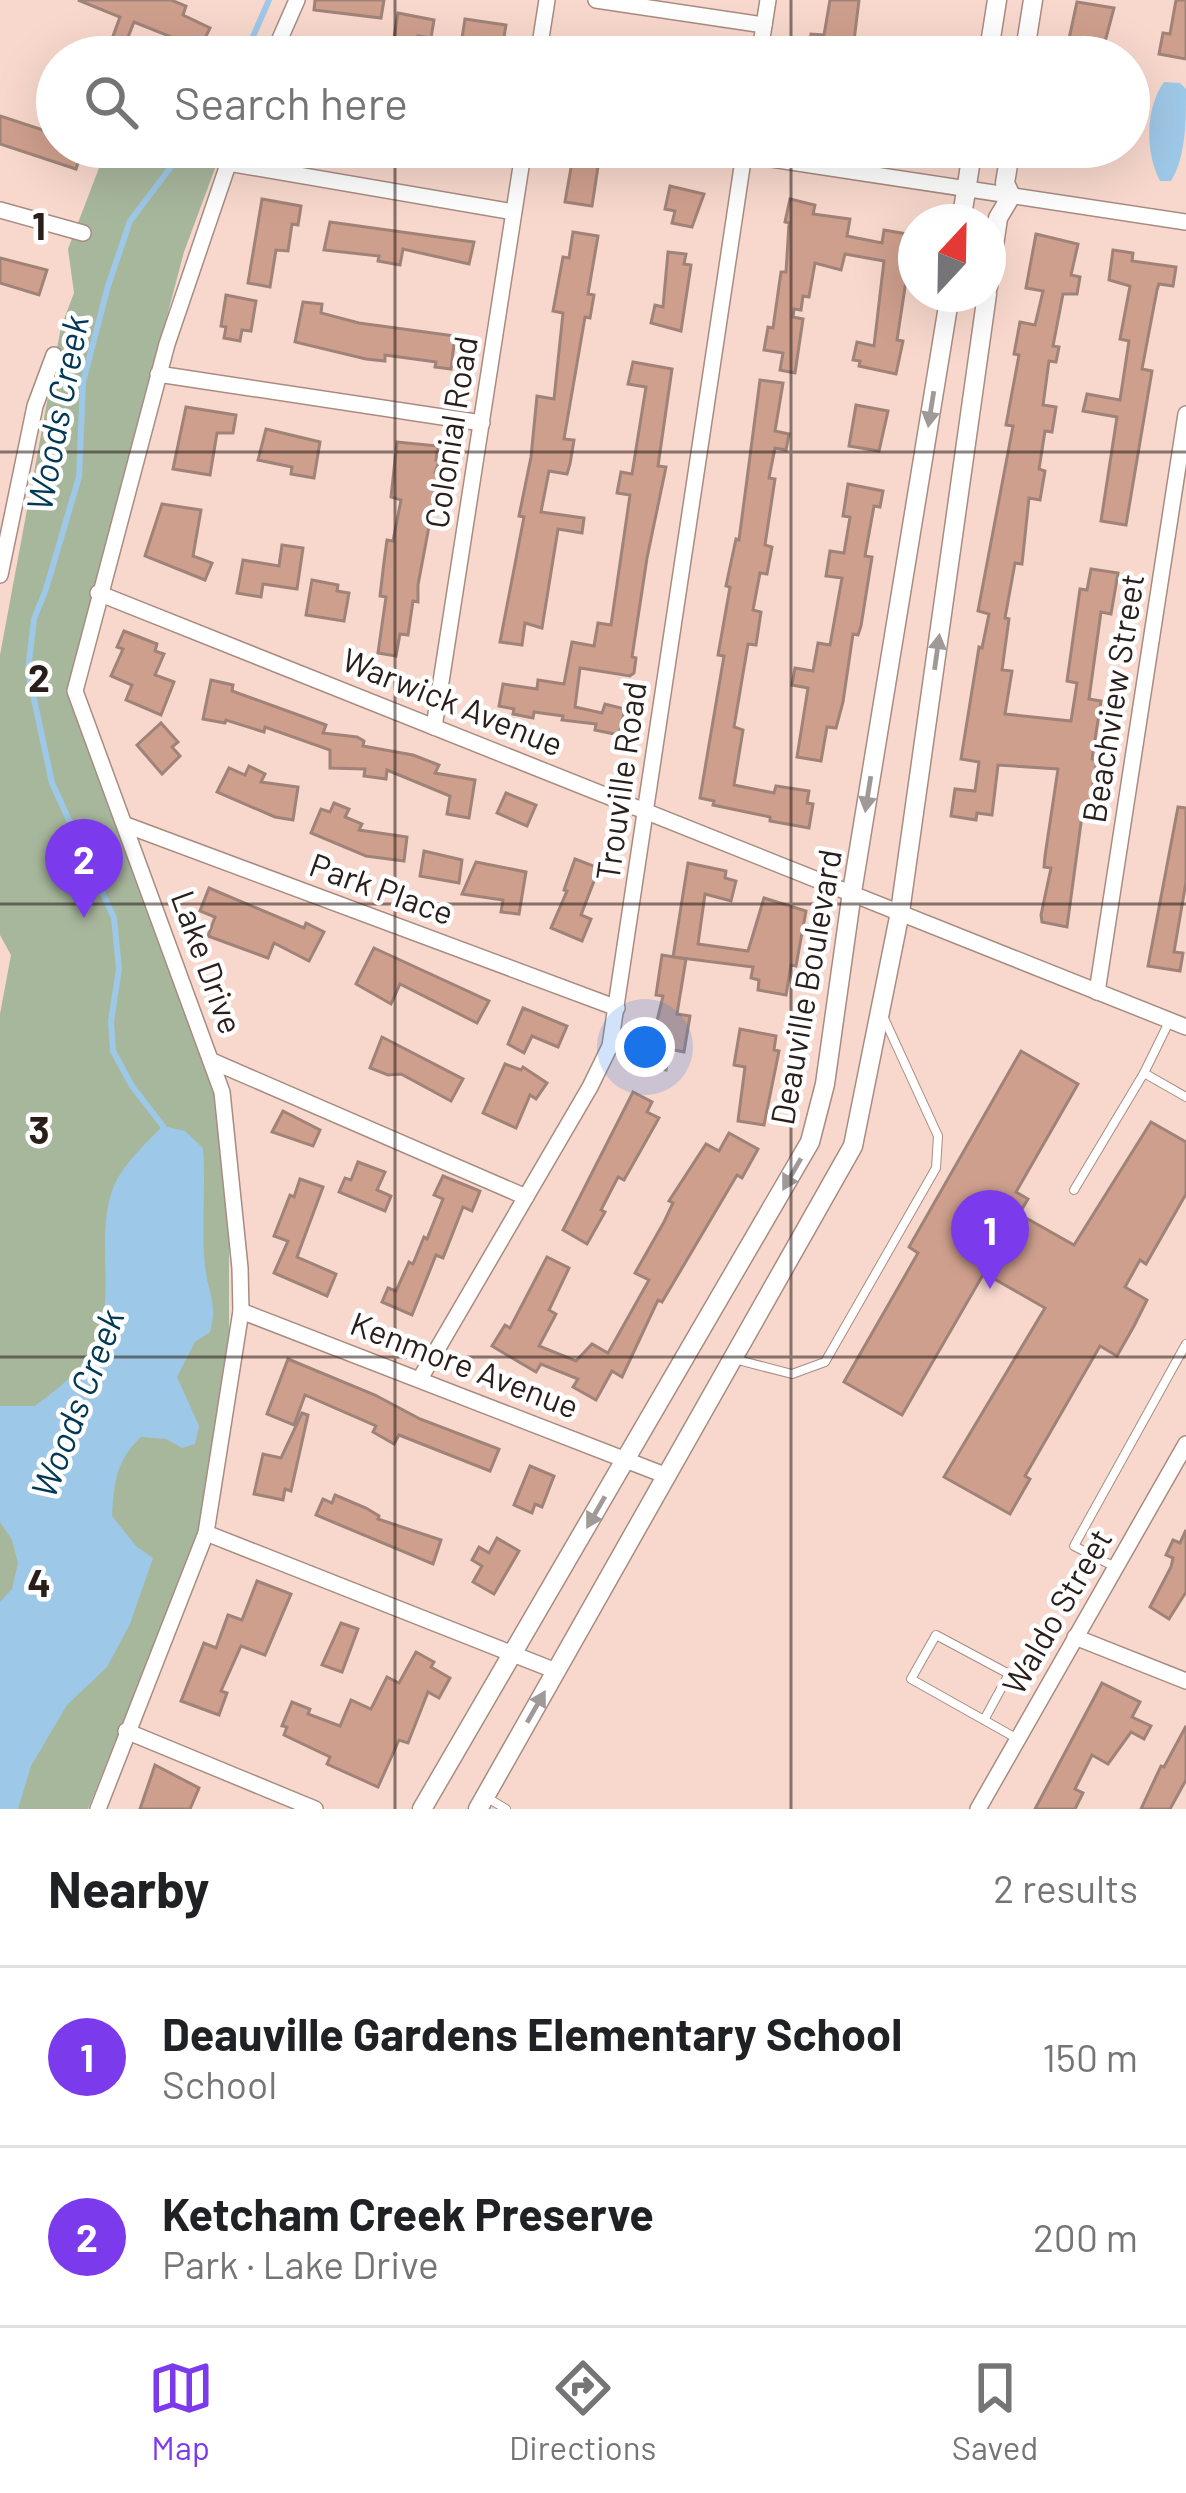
<!DOCTYPE html>
<meta charset="utf-8">
<style>
:root{--surface:#fff;--page:#f2f2f2;--text:#202124;--muted:#757577;--line:#e0e0e0;--accent:#7c3aed}
body{margin:0;font-family:Barlow,sans-serif;background:var(--page);color:var(--text)}
.compass{position:absolute;left:898px;top:204px;width:108px;height:108px;border-radius:50%;background:var(--surface);box-shadow:0 12px 48px #0002;rotate:22deg}
.you{position:absolute;left:645px;top:1047px;width:42px;height:42px;margin:-30px;border:9px solid #fff;border-radius:50%;background:#1a73e8;box-shadow:0 0 0 18px #1a73e833}
.badge{display:grid;place-items:center;width:78px;height:78px;border-radius:50%;background:var(--accent);color:#fff;font-size:39px;font-weight:700}
.pin{position:absolute;translate:-50% -99px;filter:drop-shadow(0 3px 6px #0008)}
.pin::after{content:'';position:absolute;top:63px;width:42px;height:36px;background:inherit;clip-path:polygon(0 0,100% 0,50% 100%)}
.list{margin:0;padding:0;list-style:none}
h2{display:flex;justify-content:space-between;align-items:center;height:156px;margin:0;padding:0 48px;font-size:51px}
h2 small{font-size:39px;font-weight:400;color:var(--muted)}
.list li{display:grid;grid-template-columns:78px 1fr auto;gap:36px;align-items:center;box-sizing:border-box;height:180px;padding:0 48px;border-top:3px solid var(--line)}
.list b{display:block;font-size:45px;white-space:nowrap}
.list p{margin:0;font-size:39px;white-space:nowrap;color:var(--muted)}
.list em{font-size:39px;font-style:normal;color:var(--muted)}
.icon{flex:none;width:66px;height:66px;fill:none;stroke:currentColor;stroke-width:2;stroke-linecap:round;stroke-linejoin:round}
.map{position:relative;flex:none;width:1186px;height:1809px;overflow:hidden}
.search{position:absolute;background:var(--surface);box-shadow:0 12px 48px #0002;left:36px;right:36px;top:36px;height:132px;display:flex;align-items:center;gap:30px;box-sizing:border-box;padding:0 42px;border-radius:66px;color:var(--muted);font-size:45px}
.sheet{height:516px;background:var(--surface)}
nav{display:flex;justify-content:space-around;align-items:center;box-sizing:border-box;height:168px;border-top:3px solid var(--line);background:var(--surface);font-size:33px;color:var(--muted)}
nav a{display:grid;justify-items:center;gap:6px}
nav .on{color:var(--accent)}
.map>svg:first-child{display:block}
.green{fill:#a7b79c}
.water{fill:#9ec8e7}
.lines{fill:none;stroke-linecap:round;stroke-linejoin:round}
.stream{stroke:#9ec8e7;stroke-width:6}
.building{fill:#cf9f8d;stroke:#a08378;stroke-width:3}
.service-casing{stroke:#a88c81;stroke-width:10}
.minor-casing{stroke:#a88c81;stroke-width:18}
.tertiary-casing{stroke:#a88c81;stroke-width:21}
.service{stroke:#fff;stroke-width:8}
.minor{stroke:#fff;stroke-width:15}
.tertiary{stroke:#fff;stroke-width:18}
.oneway{fill:#9f9a98}
.grid{fill:none;stroke:#2a1e1a;stroke-width:3;stroke-opacity:0.55}
.labels{text-anchor:middle;dominant-baseline:central;stroke-width:9;stroke-linejoin:round;paint-order:stroke}
.street-label{font-size:33px;fill:#2a1e1a;stroke:#fff}
.water-label{font-size:36px;font-style:italic;fill:#013856;stroke:#fff}
.grid-label{font-size:39px;text-anchor:middle;font-weight:bold;fill:#2a1e1a;stroke:#fff;stroke-width:9;stroke-linejoin:round;paint-order:stroke}
</style>
<div class="map">
<svg width="1186" height="1809" viewBox="0 0 1186 1809">
<rect width="100%" height="100%" fill="#f8d8cc"/>
<!-- green -->
<path class="green" d="M107,147H223L184,252L67,694L218,1100L229,1216V1332L199,1535L88,1809H0V1014L11,955L0,935V655L61,327L74,293L68,249Z"/>
<!-- water -->
<g class="water">
<path d="M1164,82L1180,83L1186,89C1186,120 1186,157 1171,181H1160C1145,153 1145,108 1164,82Z"/>
<path d="M163,1126L185,1131L203,1148C206,1187 201,1227 205,1266C208,1293 218,1303 210,1332L195,1342L177,1377L199,1426L195,1444L182,1448L166,1439L141,1437C116,1460 114,1483 112,1516L136,1546L153,1558L130,1624L107,1667L67,1705L31,1766L18,1809H0V1602L12,1589L18,1563L12,1540L0,1522V1406H35C52,1393 71,1379 84,1362C123,1313 93,1247 112,1191C120,1167 146,1143 163,1126Z"/>
</g>
<g class="lines">
<!-- stream -->
<g class="stream">
<path d="M244,57L269,0"/>
<path d="M163,1134V1126L132,1086L113,1051L111,1021L119,969L114,918L52,783L28,671L34,619L46,589L79,477L83,382L108,286L130,221L186,147"/>
</g>
</g>
<!-- building -->
<g class="building">
<path d="M78,0H171L186,6L183,15L210,28L196,57H167L174,38L134,22L121,55L108,50L120,17Z"/>
<path d="M315,0H384L381,18L314,10Z"/>
<path d="M830,0H859L852,57H816V54L808,53L811,34L824,35Z"/>
<path d="M1176,0H1186V59L1159,54L1163,33L1170,34Z"/>
<path d="M1077,2L1114,8L1101,57H1065Z"/>
<path d="M398,13L434,20L431,38L418,36L415,52L392,49Z"/>
<path d="M465,19L506,25L502,49L472,44V40L462,38Z"/>
<path d="M0,116L55,134L57,147H83L76,169L0,144Z"/>
<path d="M572,162L598,167L592,206L565,202Z"/>
<path d="M670,186L704,194L692,227L672,223L675,211L665,209Z"/>
<path d="M262,199L301,206L298,225L292,224L288,251L276,250L270,287L248,283Z"/>
<path d="M790,199L815,205L813,214L850,219L847,236L882,243L884,230L913,235L897,340L903,341L896,374L859,366L860,361L853,360L857,342L874,346L884,261L845,254L841,270L815,263L809,297L803,296L801,310L794,309L793,317L803,319L795,373L780,370L783,353L764,350L768,327L773,328L781,272H786L789,223L785,222Z"/>
<path d="M330,222L474,242L469,264L403,249L400,265L378,261L379,256L324,250Z"/>
<path d="M573,232L598,236L588,294L594,295L590,318L585,317L564,439L574,440L570,464L567,474L549,471L541,512L584,518L582,533L558,529L542,628L525,623L522,645L500,642L524,517L519,516L531,457L537,396L554,399L563,313L553,311L563,257L569,258Z"/>
<path d="M1036,234L1078,244L1071,275L1080,277L1077,294H1063L1053,346L1059,347L1056,362L1049,361L1043,405L1056,407L1052,432L1045,431L1039,469L1045,471L1040,500L1029,498L1022,564L1015,563L1005,618L1009,619L1002,670L1012,671L1005,714L1071,721L1077,683L1067,681L1080,589L1087,590L1091,569L1118,573L1111,614L1101,612L1089,699L1101,701L1092,759L1097,760L1089,809L1083,808L1067,927L1042,922L1041,915L1051,868L1044,867L1045,856L1058,769L998,765L992,815L977,813L976,820L951,816L955,789L975,791L979,762L961,759L979,647L982,648L989,614L978,611L1013,426L1006,425L1019,355L1014,354L1020,322L1035,325L1043,291L1026,288Z"/>
<path d="M1113,250L1133,253L1132,261L1176,267L1173,286L1159,284L1157,290L1142,369L1152,371L1126,525L1101,521L1117,417L1083,411L1087,394L1120,400L1129,341L1120,339L1130,286L1109,280Z"/>
<path d="M668,252L686,254L684,264L691,265L681,331L651,323L655,305L663,307Z"/>
<path d="M0,258L47,270L39,295L0,283Z"/>
<path d="M226,295L256,301L251,331L242,330L240,341L224,338L226,327L221,326Z"/>
<path d="M303,302L322,304L321,313L359,323L455,336L451,369L435,367L436,362L385,355V361L366,359L295,342Z"/>
<path d="M633,362L672,369L658,466L666,467L647,558L632,657L636,658L634,673L630,676L580,668L575,707L602,713L605,704L625,709L619,735L595,730L596,724L562,720L563,716L534,712L533,718L513,714L514,709L499,706L503,684L537,689L538,680L564,684L572,642L594,646L598,623L611,625L630,495L617,493L621,472L632,474L646,387L628,384Z"/>
<path d="M760,380L783,383L775,431L789,434L786,450L775,448L769,478L775,479L765,545L772,547L767,574L760,573L753,610L761,612L756,645L748,644L734,727L743,730L734,785L774,793L776,786L809,791L807,803L813,804L809,828L770,821V817L713,805L714,801L700,798L724,656L718,655L730,587L726,586L736,539L739,540Z"/>
<path d="M856,405L888,411L879,451L849,446Z"/>
<path d="M186,407L236,415L233,433H217L210,475L173,469Z"/>
<path d="M266,429L320,442L314,478L291,474L292,467L258,460Z"/>
<path d="M397,442L438,446L436,460H440L435,472L439,473L418,585V602L413,601L408,635L400,634L396,656L378,653L386,597L380,596L384,562L387,540L393,541L401,500L391,497Z"/>
<path d="M848,484L883,491L880,507L874,506L865,556L872,557L861,626L858,635L853,634L843,702L836,728L827,727L821,761L797,757L808,688L792,685L795,668L813,671L818,643L830,645L842,578L826,576L830,551L844,553L850,517L843,516Z"/>
<path d="M162,504L201,510L193,556L212,563L205,580L145,556Z"/>
<path d="M282,545L303,548L297,589L263,584L261,597L237,593L243,560L279,566Z"/>
<path d="M312,580L338,585L337,591L349,593L344,621L306,615Z"/>
<path d="M124,631L157,644L155,651L164,654L155,675L174,682L161,715L126,700L132,685L111,676L123,649L117,647Z"/>
<path d="M211,680L233,685L232,691L326,725L323,733L357,737L364,741L363,746L413,755L439,765L435,773L475,780L469,818L447,814L450,796L387,770L386,779L364,776L365,769L330,768V750L265,727L264,732L226,720L225,723L203,719Z"/>
<path d="M161,723L178,742L172,747L180,756L162,774L137,745Z"/>
<path d="M249,766L265,774L261,782L298,787L293,820L275,817L217,792L229,768L245,775Z"/>
<path d="M506,793L536,805L527,826L497,813Z"/>
<path d="M334,803L349,809L345,817L362,824L359,830L407,837L404,861L366,856L311,833L321,809L330,812Z"/>
<path d="M1178,807L1186,808V882L1174,952L1183,953L1180,971L1148,966Z"/>
<path d="M424,851L462,860L459,883L420,876Z"/>
<path d="M575,859L599,868L581,915L591,919L582,941L551,928L567,891L564,890Z"/>
<path d="M476,862L526,872L519,914L501,912L503,900L462,894Z"/>
<path d="M688,863L726,871L725,878L736,881L731,901L705,894L698,944L748,951L764,898L806,911L796,966L791,965L786,995L758,990L759,980L751,978L753,967L673,957Z"/>
<path d="M209,888L304,928L306,923L324,932L309,961L274,943L268,958L208,936L215,917L200,911Z"/>
<path d="M374,948L489,1001L477,1023L400,984L391,1004L356,984Z"/>
<path d="M662,955L686,959L677,1014L690,1016L684,1052L669,1049L666,1070L646,1066L663,996L656,995Z"/>
<path d="M523,1008L567,1026L558,1047L532,1036L524,1053L508,1044Z"/>
<path d="M740,1029L776,1036L774,1050L779,1051L764,1125L738,1121L745,1067L734,1065Z"/>
<path d="M382,1037L463,1079L451,1101L401,1074L388,1075L370,1068Z"/>
<path d="M1021,1051L1078,1084L1016,1192L1028,1199L1019,1214L1074,1245L1151,1122L1186,1142V1194L1146,1264L1140,1260L1125,1287L1147,1300L1134,1326L1117,1356L1100,1346L1025,1476L1030,1479L1010,1514L944,1477L1045,1308L984,1273L902,1415L844,1382L918,1253L909,1247Z"/>
<path d="M505,1064L521,1070L523,1067L547,1083L536,1099L530,1095L516,1128L483,1113Z"/>
<path d="M633,1092L652,1102L647,1112L659,1118L624,1180L618,1177L601,1210L605,1212L587,1244L563,1230Z"/>
<path d="M283,1111L320,1130L313,1146L272,1132Z"/>
<path d="M729,1133L758,1149L742,1178L737,1175L662,1302L658,1300L622,1377L612,1371L596,1400L573,1387L578,1379L541,1364L536,1372L492,1346L505,1325L510,1328L547,1257L569,1268L549,1310L556,1314L539,1346L576,1361L592,1344L608,1353L649,1280L635,1273L664,1222L673,1203L669,1201L706,1144L719,1151Z"/>
<path d="M358,1162L385,1172L377,1190L391,1196L385,1211L339,1192L345,1178L351,1180Z"/>
<path d="M443,1176L480,1191L472,1211L463,1207L443,1258L436,1255L412,1315L382,1302L388,1288L396,1291L409,1262L413,1264L424,1237L427,1239L443,1199L434,1195Z"/>
<path d="M300,1179L323,1187L297,1257L336,1274L327,1296L274,1273L288,1241L274,1236L290,1195L294,1197Z"/>
<path d="M288,1359L375,1395L420,1419L499,1449L490,1471L399,1435L394,1444L373,1432L376,1426L305,1395L294,1425L267,1414Z"/>
<path d="M302,1413L308,1415L291,1491L285,1489L283,1500L254,1494L263,1454L281,1458Z"/>
<path d="M530,1466L554,1476L542,1507L535,1504L532,1513L514,1505Z"/>
<path d="M335,1495L366,1508L379,1516L378,1519L441,1540L433,1564L316,1515L323,1499L332,1503Z"/>
<path d="M1186,1530V1592L1169,1619L1150,1607L1171,1567L1173,1558L1166,1555L1173,1540L1180,1543Z"/>
<path d="M497,1538L519,1551L494,1594L473,1582L482,1566L472,1560L479,1547L489,1553Z"/>
<path d="M257,1581L291,1594L265,1655L241,1646L221,1691L227,1693L219,1715L181,1701L204,1643L216,1648L228,1615L242,1620Z"/>
<path d="M341,1623L358,1629L342,1672L322,1665Z"/>
<path d="M416,1652L434,1662L431,1667L450,1678L439,1698L428,1692L408,1743L399,1740L378,1787L327,1764L330,1757L284,1735L287,1727L282,1726L292,1702L310,1709L308,1714L340,1726L351,1700L371,1709L387,1677L399,1683Z"/>
<path d="M1102,1683L1140,1702L1132,1717L1151,1726L1144,1739L1131,1732L1108,1764L1092,1755L1075,1789L1083,1793L1075,1809H1035Z"/>
<path d="M1186,1726V1780L1170,1809H1141L1161,1766L1164,1767Z"/>
<path d="M155,1765L199,1788L190,1809H140Z"/>
</g>
<g class="lines">
<!-- service casing -->
<g class="service-casing">
<g id="service">
<path d="M1144,1073L1186,1097"/>
<path d="M1074,1190L1144,1073L1169,1022"/>
<path d="M734,1359L792,1374L825,1362L936,1168L938,1136L883,1016"/>
<path d="M1115,1567L1074,1546L1186,1344"/>
<path d="M984,1720L1009,1674L936,1635L911,1679L1016,1738"/>
<path d="M486,1797L506,1809"/>
</g>
</g>
<!-- minor casing -->
<g class="minor-casing">
<g id="minor">
<path d="M596,0L764,25"/>
<path d="M272,57L297,0"/>
<path d="M538,57L547,0"/>
<path d="M759,57L768,0"/>
<path d="M744,155L1186,222"/>
<path d="M228,163L513,212"/>
<path d="M0,210L83,233"/>
<path d="M158,374L482,423"/>
<path d="M0,575L35,406L54,355"/>
<path d="M98,593L1186,1027"/>
<path d="M434,727L524,147"/>
<path d="M126,825L617,1008"/>
<path d="M1097,992L1186,414"/>
<path d="M212,1061L526,1197"/>
<path d="M241,1311L667,1476"/>
<path d="M421,1377L590,1087L610,1046L745,147"/>
<path d="M206,1533L556,1671"/>
<path d="M1075,1637L1186,1681"/>
<path d="M126,1731L315,1809"/>
<path d="M98,1809L206,1533L241,1311L240,1268L222,1092L75,691L167,344L234,147"/>
<path d="M978,1809L1186,1444"/>
</g>
</g>
<!-- tertiary casing -->
<g class="tertiary-casing">
<g id="tertiary">
<path d="M988,57L997,0"/>
<path d="M1024,57L1033,0"/>
<path d="M961,222L973,147"/>
<path d="M988,287L998,218L1011,196L1005,183L1011,147"/>
<path d="M422,1809L810,1142L825,1084L852,892L950,294"/>
<path d="M478,1809L853,1146L900,912L987,294"/>
</g>
</g>
<!-- service -->
<use href="#service" class="service"/>
<!-- minor -->
<use href="#minor" class="minor"/>
<!-- tertiary -->
<use href="#tertiary" class="tertiary"/>
</g>
<!-- one-way arrows -->
<defs><path id="oneway-solid" d="M-6-.8H1V-3.2L6.5 0L1 3.2V.8H-6Z" transform="scale(3)"/></defs>
<g class="oneway">
<use href="#oneway-solid" transform="translate(931 409) rotate(99)"/>
<use href="#oneway-solid" transform="translate(937 652) rotate(-82)"/>
<use href="#oneway-solid" transform="translate(868 794) rotate(99)"/>
<use href="#oneway-solid" transform="translate(792 1174) rotate(120)"/>
<use href="#oneway-solid" transform="translate(596 1512) rotate(120)"/>
<use href="#oneway-solid" transform="translate(536 1707) rotate(-60)"/>
</g>
<!-- grid -->
<path class="grid" d="M395,0V57M791,0V57M395,147V1809M791,147V1809M0,452H1186M0,904H1186M0,1357H1186"/>
<g class="labels">
<!-- street labels -->
<g class="street-label">
<text transform="translate(450 432) rotate(-81)">Colonial Road</text>
<text transform="translate(1112 698) rotate(-81)">Beachview Street</text>
<text transform="translate(453 701) rotate(22)">Warwick Avenue</text>
<text transform="translate(620 781) rotate(-82)">Trouville Road</text>
<text transform="translate(382 888) rotate(20)">Park Place</text>
<text transform="translate(208 962) rotate(70)">Lake Drive</text>
<text transform="translate(805 987) rotate(-80)">Deauville Boulevard</text>
<text transform="translate(465 1364) rotate(21)">Kenmore Avenue</text>
<text transform="translate(1056 1611) rotate(-60)">Waldo Street</text>
</g>
<!-- water labels -->
<g class="water-label">
<text transform="translate(56 413) rotate(-79)">Woods Creek</text>
<text transform="translate(76 1403) rotate(-69)">Woods Creek</text>
</g>
</g>
<g class="grid-label">
<text x="39" y="240">1</text>
<text x="39" y="692">2</text>
<text x="39" y="1144">3</text>
<text x="39" y="1597">4</text>
</g>
</svg>
<svg class="compass" viewBox="-18 -18 36 36"><path d="M0-13l5 13h-10z" fill="#e53935"/><path d="M0 13l5-13h-10z" fill="#757577"/></svg>
<div class="you"></div>
<div class="pin badge" style="left:990px;top:1289px">1</div>
<div class="pin badge" style="left:84px;top:918px">2</div>
<div class="search"><svg class="icon" aria-label="search" viewBox="0 0 24 24"><circle cx="10" cy="10" r="6"/><path d="M15 15l6 6"/></svg>Search here</div>
</div>
<section class="sheet">
<h2>Nearby<small>2 results</small></h2>
<ul class="list">
<li><span class="badge">1</span><div><b>Deauville Gardens Elementary School</b><p>School</p></div><em>150 m</em></li>
<li><span class="badge">2</span><div><b>Ketcham Creek Preserve</b><p>Park · Lake Drive</p></div><em>200 m</em></li>
</ul>
</section>
<nav>
<a class="on"><svg class="icon" aria-label="map" viewBox="0 0 24 24"><path d="M3 6l6-2 6 2 6-2v14l-6 2-6-2-6 2zM9 4v14M15 6v14"/></svg>Map</a>
<a><svg class="icon" aria-label="directions" viewBox="0 0 24 24"><path d="M12 3l9 9-9 9-9-9zM9 14v-3h6M13 9l2 2-2 2"/></svg>Directions</a>
<a><svg class="icon" aria-label="saved" viewBox="0 0 24 24"><path d="M7 4h10v16l-5-4-5 4z"/></svg>Saved</a>
</nav>
